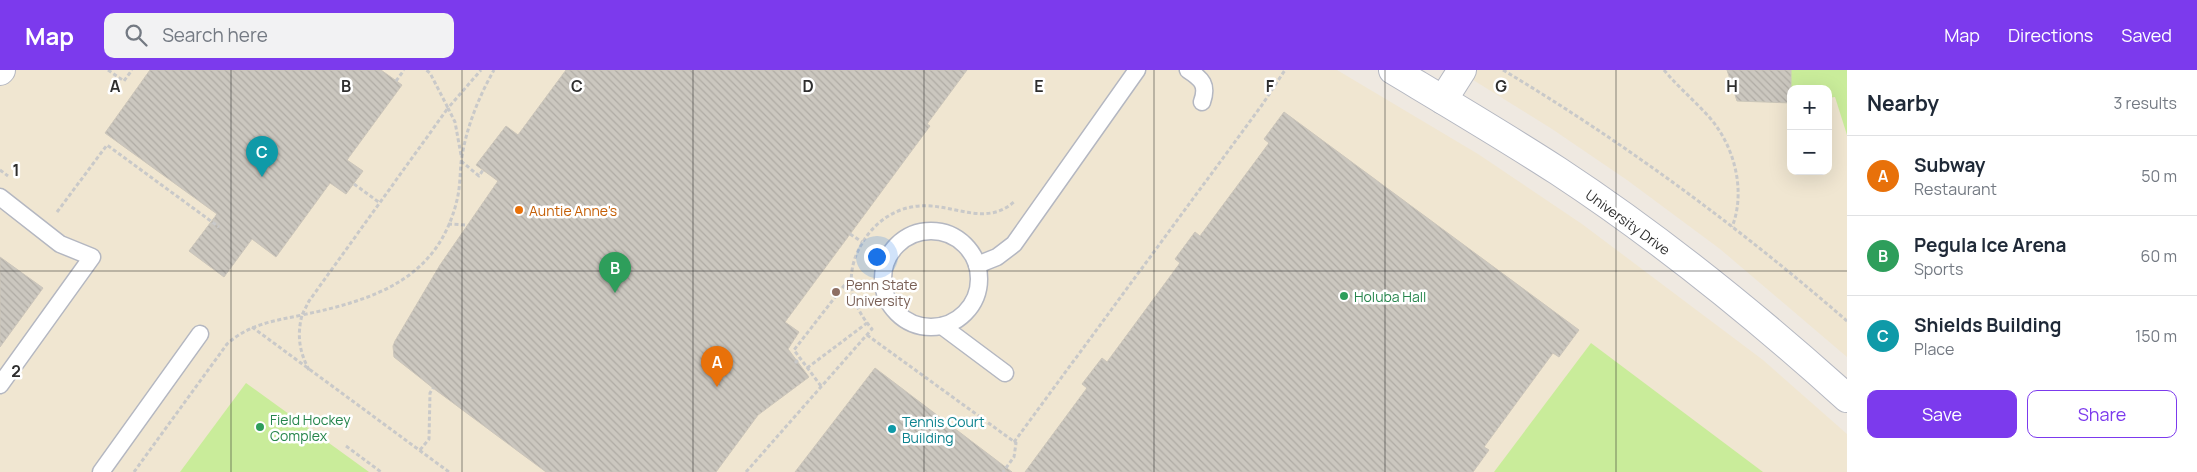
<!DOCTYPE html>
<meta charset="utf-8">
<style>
:root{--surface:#fff;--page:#f2f2f3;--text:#1f2937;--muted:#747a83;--line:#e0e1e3;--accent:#7c3aed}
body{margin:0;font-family:Manrope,sans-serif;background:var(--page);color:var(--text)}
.controls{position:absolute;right:15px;top:15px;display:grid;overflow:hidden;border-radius:10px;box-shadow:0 5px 20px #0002}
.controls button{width:45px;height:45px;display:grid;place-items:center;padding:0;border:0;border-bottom:1px solid var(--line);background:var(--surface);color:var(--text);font:25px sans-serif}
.you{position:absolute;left:876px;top:186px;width:18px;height:18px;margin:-12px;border:4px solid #fff;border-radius:50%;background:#1a73e8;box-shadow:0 0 0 8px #1a73e833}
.badge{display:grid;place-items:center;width:32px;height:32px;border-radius:50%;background:var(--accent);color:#fff;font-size:16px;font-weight:700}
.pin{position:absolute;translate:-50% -41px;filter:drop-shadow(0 1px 2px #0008)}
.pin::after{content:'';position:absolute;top:26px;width:18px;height:15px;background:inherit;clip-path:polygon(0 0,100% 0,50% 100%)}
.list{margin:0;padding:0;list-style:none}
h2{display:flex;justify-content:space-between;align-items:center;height:65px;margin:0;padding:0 20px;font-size:21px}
h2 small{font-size:16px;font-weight:400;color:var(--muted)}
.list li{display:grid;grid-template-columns:32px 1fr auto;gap:15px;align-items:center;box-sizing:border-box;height:80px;padding:0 20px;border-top:1px solid var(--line)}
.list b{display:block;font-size:19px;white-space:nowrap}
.list p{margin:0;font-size:16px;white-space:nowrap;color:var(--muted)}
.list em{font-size:16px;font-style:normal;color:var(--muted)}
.actions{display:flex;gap:10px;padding:15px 20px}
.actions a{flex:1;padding:11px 0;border:1px solid var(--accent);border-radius:10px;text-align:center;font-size:18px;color:var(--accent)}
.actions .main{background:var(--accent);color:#fff}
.icon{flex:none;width:28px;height:28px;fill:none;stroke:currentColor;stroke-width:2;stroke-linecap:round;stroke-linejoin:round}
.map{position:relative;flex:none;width:1847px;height:402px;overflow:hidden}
header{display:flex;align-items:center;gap:30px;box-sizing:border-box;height:70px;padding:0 25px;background:var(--accent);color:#fff}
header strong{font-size:24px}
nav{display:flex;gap:28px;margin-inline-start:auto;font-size:18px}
.search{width:350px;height:45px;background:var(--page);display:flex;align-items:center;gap:12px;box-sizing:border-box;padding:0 18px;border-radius:10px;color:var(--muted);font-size:19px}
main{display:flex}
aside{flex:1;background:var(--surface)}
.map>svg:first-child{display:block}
.education{fill:#f0e6d1;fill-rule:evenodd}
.pitch{fill:#c9ec9a}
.building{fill:url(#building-back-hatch);stroke:#cbc5ba}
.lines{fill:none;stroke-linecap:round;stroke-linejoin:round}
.lane-casing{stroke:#b4b7c1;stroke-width:19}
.street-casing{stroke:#b4b7c1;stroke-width:30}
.secondary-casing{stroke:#b4b7c1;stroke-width:30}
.path{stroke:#c9c9c9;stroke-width:3;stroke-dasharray:4 2.5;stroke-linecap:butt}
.lane{stroke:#fff;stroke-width:16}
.street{stroke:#fff;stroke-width:28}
.secondary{stroke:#fff;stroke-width:28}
.grid{fill:none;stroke:#2e2e2e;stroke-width:1;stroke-opacity:0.55}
.food-dot{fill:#e8710a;stroke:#fff;stroke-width:2}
.education-dot{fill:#8d6e63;stroke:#fff;stroke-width:2}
.leisure-dot{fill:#2e9e5b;stroke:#fff;stroke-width:2}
.culture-dot{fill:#0f9aa8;stroke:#fff;stroke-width:2}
.labels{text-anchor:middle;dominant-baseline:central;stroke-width:5;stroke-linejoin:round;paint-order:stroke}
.food-label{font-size:14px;fill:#c56008;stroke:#fff;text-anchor:start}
.street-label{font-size:14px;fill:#2e2e2e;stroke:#fff}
.education-label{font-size:14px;fill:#785e54;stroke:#fff;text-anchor:start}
.leisure-label{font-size:14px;fill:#27864d;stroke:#fff;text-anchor:start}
.culture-label{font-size:14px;fill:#0d838f;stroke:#fff;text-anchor:start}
.grid-label{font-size:16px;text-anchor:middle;font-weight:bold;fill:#2e2e2e;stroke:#fff;stroke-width:5;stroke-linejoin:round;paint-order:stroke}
</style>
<header>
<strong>Map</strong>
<div class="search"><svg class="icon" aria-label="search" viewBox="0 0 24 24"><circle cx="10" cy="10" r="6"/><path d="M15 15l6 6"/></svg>Search here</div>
<nav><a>Map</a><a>Directions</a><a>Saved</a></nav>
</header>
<main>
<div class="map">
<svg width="1847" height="402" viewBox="0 0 1847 402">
<defs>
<pattern id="building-back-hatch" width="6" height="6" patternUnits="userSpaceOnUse" patternTransform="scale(1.25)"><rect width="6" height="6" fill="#cbc7bf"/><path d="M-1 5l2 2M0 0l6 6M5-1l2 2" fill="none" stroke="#afaba4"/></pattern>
</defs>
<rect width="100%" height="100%" fill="#efe9e1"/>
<!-- education -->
<g class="education">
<path d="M0,0H1337L1478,84L1582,154L1763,290L1847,364V402H0Z"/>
<path d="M1457,0H1847V287L1720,179L1627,110L1552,59ZM1791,19H1828V101H1791Z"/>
</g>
<!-- pitch -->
<g class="pitch">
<path d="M1727,0H1847V65L1835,27L1828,28V19H1791V33L1737,31Z"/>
<path d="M1591,273L1763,402H1494Z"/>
<path d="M246,313L369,402H180Z"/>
</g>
<!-- building -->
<g class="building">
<path d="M150,0H381L402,15L347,90L363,101L346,124L330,113L276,187L252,169L224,207L189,181L217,144L105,63Z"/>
<path d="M566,0H967L927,54L930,56L785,252L799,262L788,279L809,307L758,345L716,402H546L433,318L394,287L393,276L395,271L440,195L498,111L476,95L506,56L518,65Z"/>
<path d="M1727,0H1791V33L1737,31Z"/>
<path d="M1284,42L1579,260L1559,287L1553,283L1484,377L1489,380L1473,402H1025L1087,318L1082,314L1102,288L1107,292L1180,193L1175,189L1195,162L1200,166L1269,73L1264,69Z"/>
<path d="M0,187L43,218L0,277Z"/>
<path d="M875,298L983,380L1012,402H795Z"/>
</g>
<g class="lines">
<!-- lane casing -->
<g class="lane-casing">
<g id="lane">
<path d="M1188,0C1202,9 1208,15 1202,32"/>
<path d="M0,127L60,174L92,187L0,315"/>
<circle cx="931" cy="209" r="48"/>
<path d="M977,195L997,187L1014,174L1137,0"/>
<path d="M942,256L1005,303"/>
<path d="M101,402L200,264"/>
</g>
</g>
<!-- street casing -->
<g class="street-casing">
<g id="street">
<path d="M0,1L1,0"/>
<path d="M1443,30L1462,0"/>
</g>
</g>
<!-- secondary casing -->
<g class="secondary-casing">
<path id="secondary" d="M1393,0C1448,33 1504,66 1558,101C1660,168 1756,246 1847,328"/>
</g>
<!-- path -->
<g class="path">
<path d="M108,0L124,11L132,0"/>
<path d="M1503,0C1625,73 1740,158 1847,251"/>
<path d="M1664,0C1678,17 1695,31 1710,48C1735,77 1746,122 1732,157"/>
<path d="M396,11L404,0"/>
<path d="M461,85L455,52L448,38L481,0"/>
<path d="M461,91L479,106L483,100"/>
<path d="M0,100L8,106"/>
<path d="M354,114L380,133"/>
<path d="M57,142L107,75L219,157"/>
<path d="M448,154L466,155"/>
<path d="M850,164L862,172"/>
<path d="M252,257L449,402"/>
<path d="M867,265L1016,373L1014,387L1003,402"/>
<path d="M795,293L800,288"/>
<path d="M807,298L867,253"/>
<path d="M309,300C299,281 297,265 302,245C373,230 438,210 457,130C460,118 460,105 461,93C465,61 478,28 494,0"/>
<path d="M821,316L794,280L850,208"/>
<path d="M1014,372L1262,35L1285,0"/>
<path d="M346,376L381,402"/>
<path d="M420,380L429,369L430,323L433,318"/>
<path d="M134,402L227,274C249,254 274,251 302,245L309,231L448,38L430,3L426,0"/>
<path d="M746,402L872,259C854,238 846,215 855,188C867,156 895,133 931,136C960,138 989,155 1015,131"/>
</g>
<!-- lane -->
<use href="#lane" class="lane"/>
<!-- street -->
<use href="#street" class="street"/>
<!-- secondary -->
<use href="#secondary" class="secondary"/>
</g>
<!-- grid -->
<path class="grid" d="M231,0V402M462,0V402M693,0V402M924,0V402M1154,0V402M1385,0V402M1616,0V402M0,201H1847"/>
<!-- markers -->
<circle class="food-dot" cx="519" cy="140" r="5"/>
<circle class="education-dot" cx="836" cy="222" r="5"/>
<g class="leisure-dot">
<circle cx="1344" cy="226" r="5"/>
<circle cx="260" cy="357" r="5"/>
</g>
<circle class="culture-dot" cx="892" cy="359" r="5"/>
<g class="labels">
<!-- food labels -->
<g class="food-label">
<text x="529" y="140">Auntie Anne's</text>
</g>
<!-- street labels -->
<g class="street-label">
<text transform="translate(1628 152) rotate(36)">University Drive</text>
</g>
<!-- education labels -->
<g class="education-label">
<text x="846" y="214">Penn State<tspan x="846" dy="16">University</tspan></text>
</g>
<!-- leisure labels -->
<g class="leisure-label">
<text x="1354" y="226">Holuba Hall</text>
<text x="270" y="349">Field Hockey<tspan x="270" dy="16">Complex</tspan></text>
</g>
<!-- culture labels -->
<g class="culture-label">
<text x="902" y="351">Tennis Court<tspan x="902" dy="16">Building</tspan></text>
</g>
</g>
<g class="grid-label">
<text x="115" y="22">A</text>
<text x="346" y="22">B</text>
<text x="577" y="22">C</text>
<text x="808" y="22">D</text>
<text x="1039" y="22">E</text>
<text x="1270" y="22">F</text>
<text x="1501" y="22">G</text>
<text x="1732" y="22">H</text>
<text x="16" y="106">1</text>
<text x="16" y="307">2</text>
</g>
</svg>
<div class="controls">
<button>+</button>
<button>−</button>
</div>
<div class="you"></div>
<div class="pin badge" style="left:717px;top:317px;background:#e8710a">A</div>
<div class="pin badge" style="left:615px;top:223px;background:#2e9e5b">B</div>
<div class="pin badge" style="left:262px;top:107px;background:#0f9aa8">C</div>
</div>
<aside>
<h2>Nearby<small>3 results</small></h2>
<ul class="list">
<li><span class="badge" style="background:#e8710a">A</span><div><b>Subway</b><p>Restaurant</p></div><em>50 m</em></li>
<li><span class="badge" style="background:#2e9e5b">B</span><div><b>Pegula Ice Arena</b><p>Sports</p></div><em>60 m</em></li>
<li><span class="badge" style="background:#0f9aa8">C</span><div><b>Shields Building</b><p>Place</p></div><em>150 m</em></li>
</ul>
<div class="actions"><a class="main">Save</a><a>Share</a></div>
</aside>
</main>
